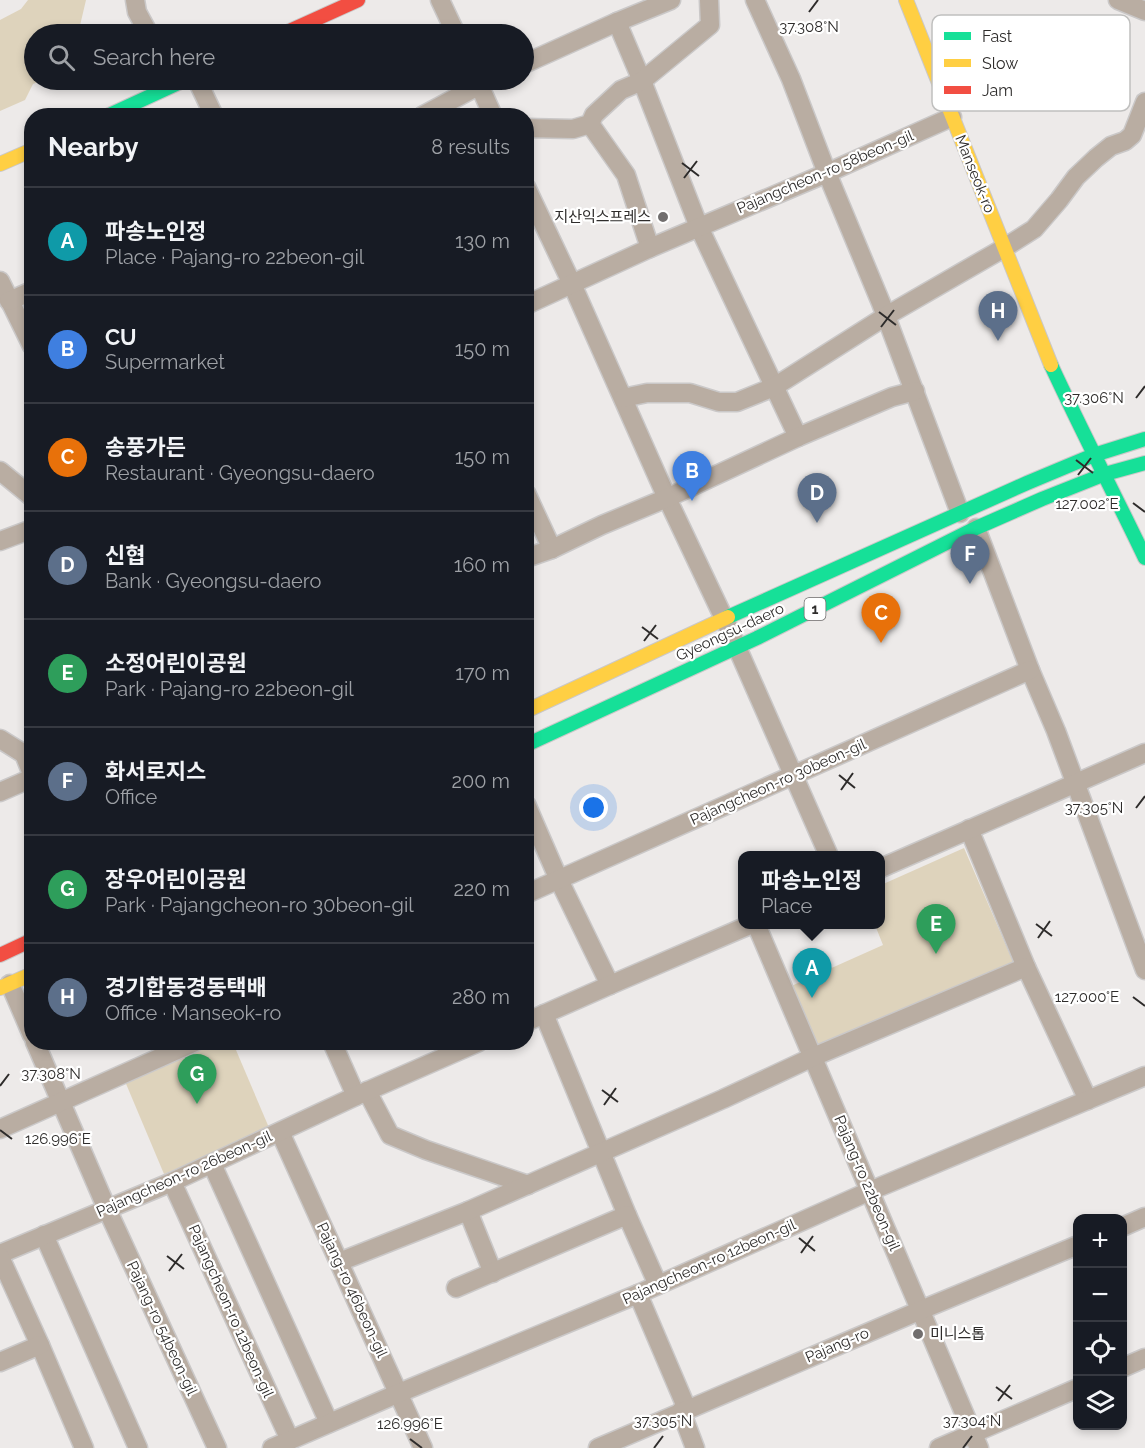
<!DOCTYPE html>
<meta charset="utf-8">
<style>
:root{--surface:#171b24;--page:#20242c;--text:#f1f3f6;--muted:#9ea1a6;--line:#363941;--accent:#716e6e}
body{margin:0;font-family:Raleway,"Noto Sans KR",sans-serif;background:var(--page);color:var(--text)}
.controls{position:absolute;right:18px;bottom:18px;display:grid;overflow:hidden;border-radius:12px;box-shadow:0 3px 9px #0003}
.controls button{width:54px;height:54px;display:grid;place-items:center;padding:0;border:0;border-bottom:2px solid var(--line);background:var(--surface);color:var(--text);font:30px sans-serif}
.you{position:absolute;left:594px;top:808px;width:21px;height:21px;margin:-15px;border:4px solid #fff;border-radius:50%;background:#1a73e8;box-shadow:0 0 0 9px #1a73e833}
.badge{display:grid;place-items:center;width:39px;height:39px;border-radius:50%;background:var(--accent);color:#fff;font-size:20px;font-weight:700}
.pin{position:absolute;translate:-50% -50px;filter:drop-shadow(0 2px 3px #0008)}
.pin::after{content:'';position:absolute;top:32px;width:21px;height:18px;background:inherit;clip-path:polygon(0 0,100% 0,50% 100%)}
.popup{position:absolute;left:738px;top:851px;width:147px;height:78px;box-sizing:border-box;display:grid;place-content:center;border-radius:12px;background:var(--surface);filter:drop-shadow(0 2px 4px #0005);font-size:20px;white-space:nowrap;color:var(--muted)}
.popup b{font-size:22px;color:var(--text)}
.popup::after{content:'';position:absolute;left:50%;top:100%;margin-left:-12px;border:12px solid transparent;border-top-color:var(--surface)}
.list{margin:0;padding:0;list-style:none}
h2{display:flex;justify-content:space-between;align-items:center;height:78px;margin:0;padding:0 24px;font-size:26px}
h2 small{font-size:20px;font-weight:400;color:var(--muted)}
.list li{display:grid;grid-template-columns:39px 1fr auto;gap:18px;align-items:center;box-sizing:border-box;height:108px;padding:0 24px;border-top:2px solid var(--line)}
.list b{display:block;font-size:22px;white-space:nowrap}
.list p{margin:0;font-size:20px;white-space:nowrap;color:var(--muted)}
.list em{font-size:20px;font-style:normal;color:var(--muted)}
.icon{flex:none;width:33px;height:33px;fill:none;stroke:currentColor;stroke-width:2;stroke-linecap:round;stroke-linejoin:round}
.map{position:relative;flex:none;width:1145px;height:1448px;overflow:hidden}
.search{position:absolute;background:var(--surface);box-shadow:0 3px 9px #0003;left:24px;top:24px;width:510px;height:66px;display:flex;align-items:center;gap:15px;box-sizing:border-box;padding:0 21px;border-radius:33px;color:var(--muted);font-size:22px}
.panel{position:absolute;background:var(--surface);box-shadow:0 3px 9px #0003;left:24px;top:108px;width:510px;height:942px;border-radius:24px}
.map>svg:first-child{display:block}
.green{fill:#ded3bc}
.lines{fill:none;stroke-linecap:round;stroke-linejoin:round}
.street-casing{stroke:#cac8c8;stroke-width:21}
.fast-casing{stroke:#cac8c8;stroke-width:16}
.slow-casing{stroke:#cac8c8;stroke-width:16}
.jam-casing{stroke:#cac8c8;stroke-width:16}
.street{stroke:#b9ada2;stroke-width:18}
.fast{stroke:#16e098;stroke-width:14}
.slow{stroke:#ffcf43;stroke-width:14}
.jam{stroke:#f24e42;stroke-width:14}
.ticks{fill:none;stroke:#2e2c2b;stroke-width:2}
.poi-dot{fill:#716e6e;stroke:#fff;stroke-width:2}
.labels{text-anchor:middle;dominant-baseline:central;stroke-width:4.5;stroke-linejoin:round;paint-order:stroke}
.shield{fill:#fff;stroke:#6d6b6b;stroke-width:1.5}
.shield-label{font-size:14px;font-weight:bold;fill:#2e2c2b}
.street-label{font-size:15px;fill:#2e2c2b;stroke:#fff}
.poi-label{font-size:15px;fill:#2e2c2b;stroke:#fff;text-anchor:end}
.key{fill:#fff;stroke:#c0c0bf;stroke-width:1.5}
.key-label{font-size:16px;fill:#2e2c2b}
.ticks-label{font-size:15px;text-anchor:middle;fill:#2e2c2b;stroke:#fff;stroke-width:4.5;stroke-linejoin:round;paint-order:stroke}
</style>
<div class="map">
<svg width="1145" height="1448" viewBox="0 0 1145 1448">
<rect width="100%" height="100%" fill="#edeae9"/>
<!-- green -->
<g class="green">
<path d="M28,0H86L78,34H34V80H43L33,84L25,100L0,111V20L21,9Z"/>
<path d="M964,848L1014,964L818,1051L789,987L883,945L875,925L881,924V885Z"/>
<path d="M211,1043H233L270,1130L164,1174L124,1079Z"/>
</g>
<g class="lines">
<!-- street casing -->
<g class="street-casing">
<g id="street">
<path d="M135,0L137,12L149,34"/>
<path d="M440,0L456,34"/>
<path d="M755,0L791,79L827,173L881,303L960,513"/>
<path d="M1118,0L1145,11"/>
<path d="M617,22L642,81L699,227L798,437"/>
<path d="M524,64L617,22L671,0"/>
<path d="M197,80L214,116"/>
<path d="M477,80L493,116"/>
<path d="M422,116L489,80"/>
<path d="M590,124L626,175L650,248"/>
<path d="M526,128L573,129L590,124L594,115L621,90L642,81L710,25L709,0"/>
<path d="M526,187L572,284L667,498L729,629L829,856"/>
<path d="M0,281L32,346"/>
<path d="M9,301L32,291"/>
<path d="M526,305L650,248L827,173L952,117"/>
<path d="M623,398L647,393H690L719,402H737L774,387L886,316L1004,248L1034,229L1059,200L1076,177L1096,158L1111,146L1125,141L1132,135L1145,102"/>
<path d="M0,471L32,497"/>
<path d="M526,493L552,549"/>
<path d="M976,528L1030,670L1056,731L1145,970"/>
<path d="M0,541L32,529"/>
<path d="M526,558L552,549L602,525L667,498L798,437L892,397L915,391"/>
<path d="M0,739L24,754L32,774"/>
<path d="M0,792L32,778"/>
<path d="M526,804L559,880L610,985"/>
<path d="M969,829L1026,967L1088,1100"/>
<path d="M881,868L1145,753"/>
<path d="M526,894L1030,670"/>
<path d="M756,924L979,1448"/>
<path d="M10,984L32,1035"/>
<path d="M544,1014L627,1215L658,1285"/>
<path d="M526,1022L610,985L752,924"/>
<path d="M35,1042L107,1209L217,1448"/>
<path d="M332,1042L356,1096"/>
<path d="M367,1091L390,1135L426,1150L528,1185"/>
<path d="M0,1129L195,1042"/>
<path d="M280,1132L423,1448"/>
<path d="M212,1164L329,1423"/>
<path d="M172,1182L290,1440"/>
<path d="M468,1211L493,1273"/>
<path d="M1122,1227L1145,1217"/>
<path d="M44,1235L138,1448"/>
<path d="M0,1254L172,1182L356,1096L479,1042"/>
<path d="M0,1257L40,1345L84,1448"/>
<path d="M339,1262L468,1211L723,1099L813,1057L1026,967"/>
<path d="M456,1288L627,1215"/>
<path d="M638,1294L687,1409"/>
<path d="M0,1362L40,1345"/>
<path d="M1122,1368L1145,1358"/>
<path d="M681,1411L695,1448"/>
<path d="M272,1448L399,1393L638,1294L870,1191L1145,1076"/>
<path d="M598,1448L921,1310L1078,1245"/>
<path d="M939,1448L1078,1388"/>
</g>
</g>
<!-- fast casing -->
<g class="fast-casing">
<g id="fast">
<path d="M107,116L185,80"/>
<path d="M1051,365C1081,430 1114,493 1145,558"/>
<path d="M728,617L1027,483L1094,455L1145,439"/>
<path d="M526,745L757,638L976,528L1042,499L1105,474L1145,463"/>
</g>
</g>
<!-- slow casing -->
<g class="slow-casing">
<g id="slow">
<path d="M906,0L1051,365"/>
<path d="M0,164L32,150"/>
<path d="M526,711L728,617"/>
<path d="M0,988L32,974"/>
</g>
</g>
<!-- jam casing -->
<g class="jam-casing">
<g id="jam">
<path d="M283,34L358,0"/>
<path d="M0,955L32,940"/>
</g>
</g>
<!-- street -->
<use href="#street" class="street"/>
<!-- fast -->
<use href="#fast" class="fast"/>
<!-- slow -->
<use href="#slow" class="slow"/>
<!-- jam -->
<use href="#jam" class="jam"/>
</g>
<!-- ticks -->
<path class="ticks" d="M809,12L818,0M682,163L699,176M684,178L697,161M879,312L896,325M881,327L894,310M1136,398L1145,386M1076,460L1093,473M1078,475L1091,458M1133,503L1145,512M642,627L658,639M644,641L656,625M839,775L855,788M841,790L853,773M1136,808L1145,796M1036,924L1052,936M1038,938L1050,921M1133,997L1145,1006M0,1086L9,1074M602,1090L618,1102M604,1105L616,1088M0,1130L12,1139M799,1238L815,1251M801,1253L813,1236M167,1256L184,1269M169,1271L182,1254M996,1387L1012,1399M998,1401L1010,1385M410,1439L422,1448M654,1448L663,1436M963,1448L972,1436"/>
<!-- markers -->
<g class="poi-dot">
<circle cx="663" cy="217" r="6"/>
<circle cx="918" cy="1334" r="6"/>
</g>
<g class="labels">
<!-- shield labels -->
<rect class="shield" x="804.5" y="598" width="21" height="22" rx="4.5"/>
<g class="shield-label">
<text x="815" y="609">1</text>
</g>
<!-- street labels -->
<g class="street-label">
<text transform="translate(825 172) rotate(-23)">Pajangcheon-ro 58beon-gil</text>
<text transform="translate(975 174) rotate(68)">Manseok-ro</text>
<text transform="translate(730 632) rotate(-25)">Gyeongsu-daero</text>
<text transform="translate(778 782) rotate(-24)">Pajangcheon-ro 30beon-gil</text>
<text transform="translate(184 1174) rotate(-24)">Pajangcheon-ro 26beon-gil</text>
<text transform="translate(867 1183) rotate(67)">Pajang-ro 22beon-gil</text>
<text transform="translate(709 1262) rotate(-24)">Pajangcheon-ro 12beon-gil</text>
<text transform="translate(352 1290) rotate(65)">Pajang-ro 46beon-gil</text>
<text transform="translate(231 1311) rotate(66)">Pajangcheon-ro 12beon-gil</text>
<text transform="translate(162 1328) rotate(65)">Pajang-ro 54beon-gil</text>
<text transform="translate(837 1345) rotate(-23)">Pajang-ro</text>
</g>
<!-- poi labels -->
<g class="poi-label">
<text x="651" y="217">지산익스프레스</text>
<text x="930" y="1334" text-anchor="start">미니스톱</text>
</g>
</g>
<!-- legend -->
<rect x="932" y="15" width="198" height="96" rx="9" class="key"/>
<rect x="944" y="32" width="27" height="8" fill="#16e098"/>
<rect x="944" y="59" width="27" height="8" fill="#ffcf43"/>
<rect x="944" y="86" width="27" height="8" fill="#f24e42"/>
<g class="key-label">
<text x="982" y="42">Fast</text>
<text x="982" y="69">Slow</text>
<text x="982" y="96">Jam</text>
</g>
<g class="ticks-label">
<text x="809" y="32">37.308°N</text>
<text x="1094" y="403">37.306°N</text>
<text x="1087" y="509">127.002°E</text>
<text x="1094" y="813">37.305°N</text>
<text x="1087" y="1002">127.000°E</text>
<text x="51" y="1079">37.308°N</text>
<text x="58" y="1144">126.996°E</text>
<text x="663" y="1426">37.305°N</text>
<text x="972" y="1426">37.304°N</text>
<text x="410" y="1429">126.996°E</text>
</g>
</svg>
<div class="controls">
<button>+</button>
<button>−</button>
<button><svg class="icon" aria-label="locate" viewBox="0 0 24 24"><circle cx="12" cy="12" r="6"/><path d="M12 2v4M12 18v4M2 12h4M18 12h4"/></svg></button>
<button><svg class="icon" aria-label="layers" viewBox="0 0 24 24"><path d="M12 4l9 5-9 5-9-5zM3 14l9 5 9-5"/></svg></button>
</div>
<div class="you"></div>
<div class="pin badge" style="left:812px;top:998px;background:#0f9aa8">A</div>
<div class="popup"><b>파송노인정</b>Place</div>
<div class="pin badge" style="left:692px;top:501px;background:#3f7fe0">B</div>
<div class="pin badge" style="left:881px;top:643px;background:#e8710a">C</div>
<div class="pin badge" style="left:817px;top:523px;background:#5c6f8a">D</div>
<div class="pin badge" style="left:936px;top:954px;background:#2e9e5b">E</div>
<div class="pin badge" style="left:970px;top:584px;background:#5c6f8a">F</div>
<div class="pin badge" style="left:197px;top:1104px;background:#2e9e5b">G</div>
<div class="pin badge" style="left:998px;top:341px;background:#5c6f8a">H</div>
<div class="search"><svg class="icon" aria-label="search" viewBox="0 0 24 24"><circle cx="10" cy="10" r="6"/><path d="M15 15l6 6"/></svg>Search here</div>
<section class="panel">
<h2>Nearby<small>8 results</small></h2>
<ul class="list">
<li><span class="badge" style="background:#0f9aa8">A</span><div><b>파송노인정</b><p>Place · Pajang-ro 22beon-gil</p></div><em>130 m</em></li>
<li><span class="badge" style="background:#3f7fe0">B</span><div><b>CU</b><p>Supermarket</p></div><em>150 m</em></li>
<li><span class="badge" style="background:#e8710a">C</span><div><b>송풍가든</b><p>Restaurant · Gyeongsu-daero</p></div><em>150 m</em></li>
<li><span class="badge" style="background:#5c6f8a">D</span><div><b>신협</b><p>Bank · Gyeongsu-daero</p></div><em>160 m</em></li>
<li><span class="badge" style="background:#2e9e5b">E</span><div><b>소정어린이공원</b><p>Park · Pajang-ro 22beon-gil</p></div><em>170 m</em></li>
<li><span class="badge" style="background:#5c6f8a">F</span><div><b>화서로지스</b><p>Office</p></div><em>200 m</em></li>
<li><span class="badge" style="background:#2e9e5b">G</span><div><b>장우어린이공원</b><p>Park · Pajangcheon-ro 30beon-gil</p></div><em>220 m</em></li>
<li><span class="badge" style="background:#5c6f8a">H</span><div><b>경기합동경동택배</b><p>Office · Manseok-ro</p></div><em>280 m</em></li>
</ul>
</section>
</div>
